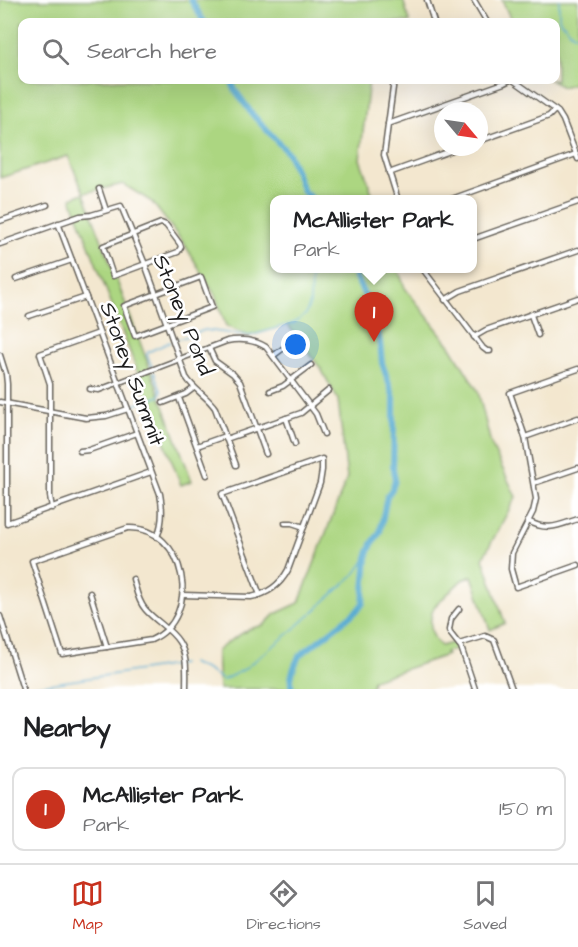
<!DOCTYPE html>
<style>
:root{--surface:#fff;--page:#f6f6f6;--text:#202124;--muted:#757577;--line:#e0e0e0;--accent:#c8321e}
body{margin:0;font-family:"Architects Daughter",sans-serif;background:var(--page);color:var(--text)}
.compass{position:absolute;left:434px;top:102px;width:54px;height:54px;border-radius:50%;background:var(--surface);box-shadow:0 6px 24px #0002;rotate:119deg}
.you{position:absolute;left:296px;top:345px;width:21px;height:21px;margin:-15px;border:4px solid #fff;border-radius:50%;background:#1a73e8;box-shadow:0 0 0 9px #1a73e833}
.badge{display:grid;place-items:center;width:39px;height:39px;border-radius:50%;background:var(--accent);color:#fff;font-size:20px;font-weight:700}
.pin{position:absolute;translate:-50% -50px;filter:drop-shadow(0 2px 3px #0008)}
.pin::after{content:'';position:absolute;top:32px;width:21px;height:18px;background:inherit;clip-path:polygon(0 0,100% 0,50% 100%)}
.popup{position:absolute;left:270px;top:195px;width:207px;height:78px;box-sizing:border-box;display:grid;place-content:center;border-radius:12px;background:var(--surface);filter:drop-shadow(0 2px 4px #0005);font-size:20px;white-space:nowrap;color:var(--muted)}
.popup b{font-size:22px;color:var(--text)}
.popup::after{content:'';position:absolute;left:50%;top:100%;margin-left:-12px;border:12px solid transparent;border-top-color:var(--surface)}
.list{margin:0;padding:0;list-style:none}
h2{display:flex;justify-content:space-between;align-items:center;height:78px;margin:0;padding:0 24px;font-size:26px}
h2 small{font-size:20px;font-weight:400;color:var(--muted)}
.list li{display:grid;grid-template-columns:39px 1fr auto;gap:18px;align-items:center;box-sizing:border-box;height:84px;margin:0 12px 12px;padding:0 12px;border:2px solid var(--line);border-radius:12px}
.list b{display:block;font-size:22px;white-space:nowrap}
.list p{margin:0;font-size:20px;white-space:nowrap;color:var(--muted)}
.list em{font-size:20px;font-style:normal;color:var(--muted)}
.icon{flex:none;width:33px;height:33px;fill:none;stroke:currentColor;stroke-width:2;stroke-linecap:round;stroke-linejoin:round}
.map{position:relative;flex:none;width:578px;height:689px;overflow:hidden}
.search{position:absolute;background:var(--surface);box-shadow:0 6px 24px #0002;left:18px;right:18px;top:18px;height:66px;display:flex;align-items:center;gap:15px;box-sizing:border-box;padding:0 21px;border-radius:12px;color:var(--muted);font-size:22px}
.sheet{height:174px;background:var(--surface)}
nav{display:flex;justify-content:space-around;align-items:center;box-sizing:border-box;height:84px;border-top:2px solid var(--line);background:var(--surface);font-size:16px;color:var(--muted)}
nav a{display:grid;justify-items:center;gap:3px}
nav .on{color:var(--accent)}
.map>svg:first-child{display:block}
.green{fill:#acd681;stroke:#64794e;stroke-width:1.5}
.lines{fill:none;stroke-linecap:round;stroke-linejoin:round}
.stream{stroke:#53a9d0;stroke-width:1.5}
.river{stroke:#53a9d0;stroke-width:6}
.street-casing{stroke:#67635b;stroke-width:7}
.street{stroke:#fff;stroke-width:4}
.labels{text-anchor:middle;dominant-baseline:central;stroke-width:5;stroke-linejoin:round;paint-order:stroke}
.street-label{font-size:22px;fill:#1c1c1c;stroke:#fff}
</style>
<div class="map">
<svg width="578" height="689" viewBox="0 0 578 689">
<rect width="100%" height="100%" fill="#fff"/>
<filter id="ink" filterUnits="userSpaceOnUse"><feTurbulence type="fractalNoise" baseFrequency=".0167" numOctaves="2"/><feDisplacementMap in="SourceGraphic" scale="12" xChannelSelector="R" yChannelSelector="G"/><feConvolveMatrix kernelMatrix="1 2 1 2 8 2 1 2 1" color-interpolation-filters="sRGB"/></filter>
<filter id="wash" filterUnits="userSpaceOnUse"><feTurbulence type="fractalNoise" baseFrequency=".008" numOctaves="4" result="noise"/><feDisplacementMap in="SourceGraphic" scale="24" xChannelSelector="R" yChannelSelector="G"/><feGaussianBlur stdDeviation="1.35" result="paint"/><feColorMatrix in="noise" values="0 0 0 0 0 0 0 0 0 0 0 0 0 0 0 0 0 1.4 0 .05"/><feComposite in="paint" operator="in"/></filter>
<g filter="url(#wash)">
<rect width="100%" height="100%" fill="#f3e7cf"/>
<!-- green -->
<g class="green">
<path d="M0,0H403L410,22H22V80H369L360,159L374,199L275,200V268L398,269L405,288L451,347L478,391L491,444L516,497L483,558L505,623L490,630L472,576L462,580L434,607C428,620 430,637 441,646L455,642L459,648L445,652L447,655L373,680L371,689H219L217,651L228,642L249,629L264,625L275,614L299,603L347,478L338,400L321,369L288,325L249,336L226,326L215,295L185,245L152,202L123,184L84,193L192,481L181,485L71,198L84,193L68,156L0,178Z"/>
<path d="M502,0H578V82L562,87L550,80H556V22H512Z"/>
</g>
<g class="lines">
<!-- stream -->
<g class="stream">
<path d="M559,0V19L571,32L578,36"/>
<path d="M176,340L205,330L250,336L294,323L305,315L310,303L311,277L316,271L322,268"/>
<path d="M152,367L147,355L148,352L170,342"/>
<path d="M131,406L160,396L161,391L154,372"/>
<path d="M191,663L207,670L223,680L243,670L292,631L356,573L367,557"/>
<path d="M29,687L182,664"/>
</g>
<!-- river -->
<g class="river">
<path d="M191,0L204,22"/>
<path d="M231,80L235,90L252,114L288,153L304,192L314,200"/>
<path d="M292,689C288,679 295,665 299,656L358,610L363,603L367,557L372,544L380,532L387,496L392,489L395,480L393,469L394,425V398L382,363L380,342L374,315L376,307L374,303L364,294L351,268"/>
</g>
</g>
</g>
<g filter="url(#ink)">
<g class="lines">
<!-- street casing -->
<g class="street-casing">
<g id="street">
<path d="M427,0L434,22"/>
<path d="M474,0L487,22"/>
<path d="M394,80L384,155L398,200"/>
<path d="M513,80L558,112L563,120L578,159"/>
<path d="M388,124L504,83L510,80"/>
<path d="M479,141L549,116L555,110"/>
<path d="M389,173L461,147"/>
<path d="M99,189L106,210"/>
<path d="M449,200L576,154"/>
<path d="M0,221L47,205"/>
<path d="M58,223L160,494C163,509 163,523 157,537"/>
<path d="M161,223L166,225L180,244L181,247L178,252L113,276L103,246Z"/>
<path d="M473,239L578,202"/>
<path d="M0,244L80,216L91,215L121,206L145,264L186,377C194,390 207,396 215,408L236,465"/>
<path d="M422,268L483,348L487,351H490"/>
<path d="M201,277L212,307L135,336L124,306Z"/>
<path d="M16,279L72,260"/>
<path d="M445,300L460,291L578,250"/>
<path d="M531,315L538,335"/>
<path d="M29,316L86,297"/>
<path d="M474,337L486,330L578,298"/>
<path d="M209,348L215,361L233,374L240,382L266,454"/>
<path d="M0,355L6,374L7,384V523L151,472"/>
<path d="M273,356L293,341"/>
<path d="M578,369L510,393L525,437L536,499L533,512L512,553L511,569L516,587L578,565"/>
<path d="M90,389L99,390L227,341C240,338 255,340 266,347L316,414L324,434"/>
<path d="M270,391L283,386L311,365"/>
<path d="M179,398L207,475"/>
<path d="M0,402L86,418L106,416L128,409"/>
<path d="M163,403L186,394L194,388"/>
<path d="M286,418L295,444"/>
<path d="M525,437L578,418"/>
<path d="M226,439L301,413L329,390"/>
<path d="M197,446L225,436"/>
<path d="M80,451L89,450L137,433"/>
<path d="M534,483L578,468"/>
<path d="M52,508L50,496V384L40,354L99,333"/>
<path d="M528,521C548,532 559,525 578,519"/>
<path d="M285,523H292L304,527"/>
<path d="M128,528C186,526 204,617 151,640L62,654L32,561Z"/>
<path d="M133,579C136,589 138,601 145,609C155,621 171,629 179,642C188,656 186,674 186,689"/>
<path d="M90,593L107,647"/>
<path d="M183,595L251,597C268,594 280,585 288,570L320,483L322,470V459L222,494L260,595"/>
<path d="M459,609L451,619L449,630L450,633L461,647L475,689"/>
<path d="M0,616L23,689"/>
<path d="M459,644L485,636L494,640L512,689"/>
</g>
</g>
<!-- street -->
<use href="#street" class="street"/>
</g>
</g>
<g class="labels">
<!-- street labels -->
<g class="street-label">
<text transform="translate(183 315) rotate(68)">Stoney Pond</text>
<text transform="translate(132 374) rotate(70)">Stoney Summit</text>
</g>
</g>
</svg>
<svg class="compass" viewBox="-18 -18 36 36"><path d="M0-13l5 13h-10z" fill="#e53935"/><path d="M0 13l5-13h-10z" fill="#757577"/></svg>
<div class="you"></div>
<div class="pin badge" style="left:374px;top:342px">1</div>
<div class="popup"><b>McAllister Park</b>Park</div>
<div class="search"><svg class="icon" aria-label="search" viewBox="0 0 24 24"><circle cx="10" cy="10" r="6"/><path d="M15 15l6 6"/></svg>Search here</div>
</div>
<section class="sheet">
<h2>Nearby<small></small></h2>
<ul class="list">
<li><span class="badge">1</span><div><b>McAllister Park</b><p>Park</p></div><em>150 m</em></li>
</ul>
</section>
<nav>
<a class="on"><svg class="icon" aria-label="map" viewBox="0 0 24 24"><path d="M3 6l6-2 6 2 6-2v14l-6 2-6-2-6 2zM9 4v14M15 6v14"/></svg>Map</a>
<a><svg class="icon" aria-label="directions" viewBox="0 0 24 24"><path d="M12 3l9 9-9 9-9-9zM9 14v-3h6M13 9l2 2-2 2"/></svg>Directions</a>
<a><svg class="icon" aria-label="saved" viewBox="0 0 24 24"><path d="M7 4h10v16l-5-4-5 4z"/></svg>Saved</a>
</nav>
